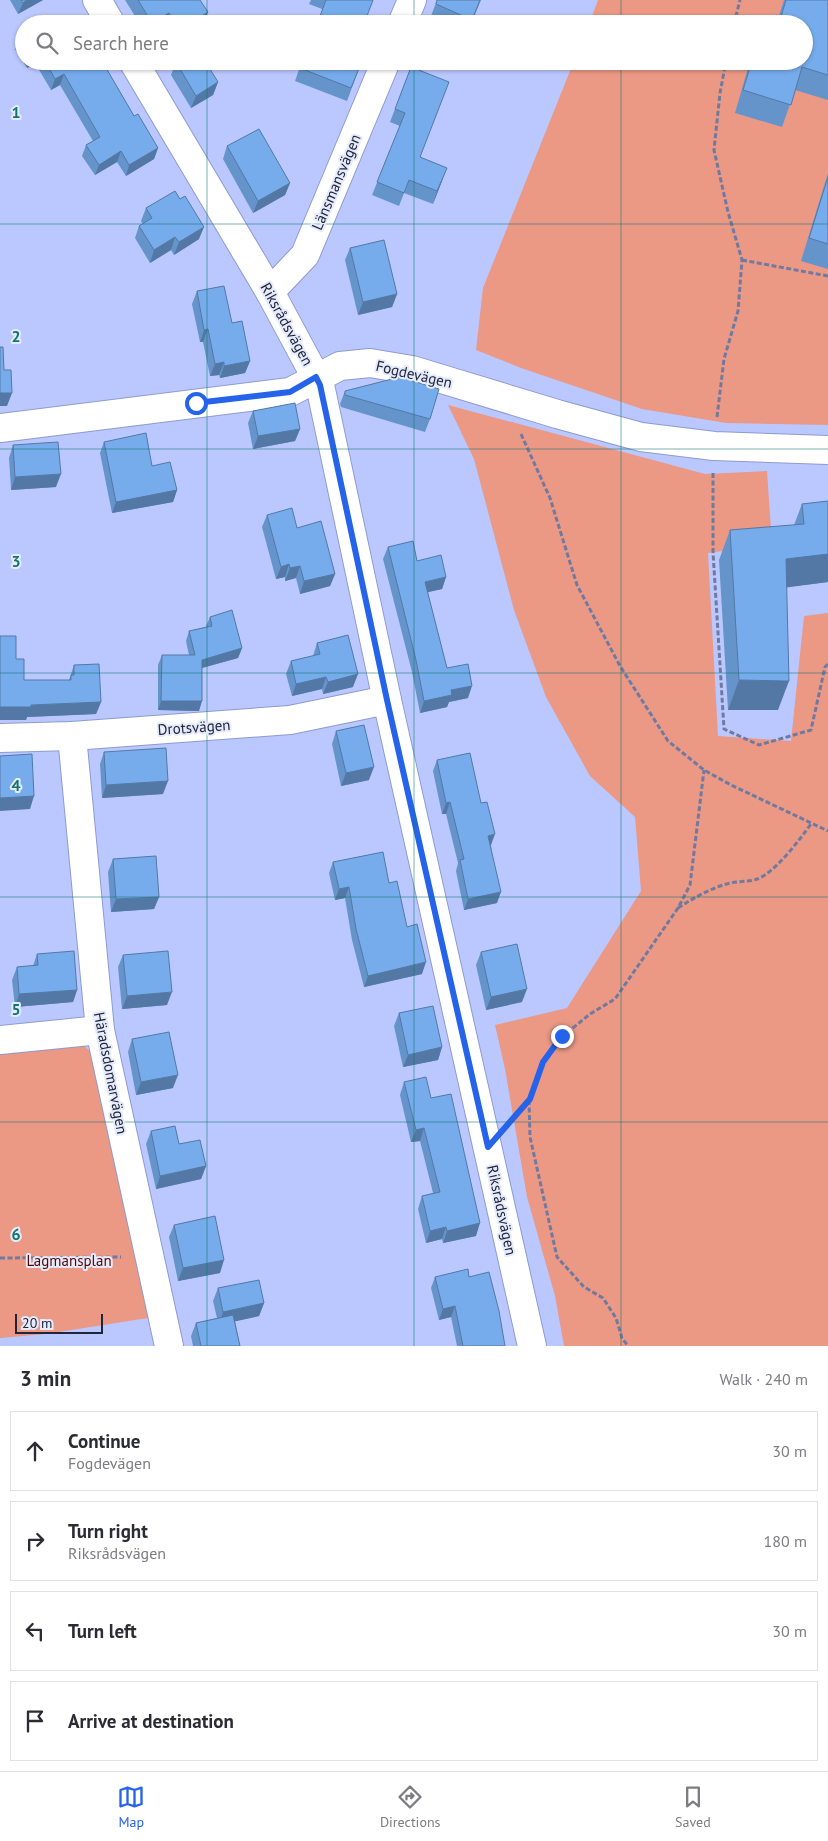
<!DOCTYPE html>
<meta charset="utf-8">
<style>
:root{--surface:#fff;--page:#f7f7f7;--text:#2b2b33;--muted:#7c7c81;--line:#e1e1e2;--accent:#2563eb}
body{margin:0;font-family:"PT Sans",sans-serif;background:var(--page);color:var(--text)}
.scale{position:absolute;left:15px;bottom:12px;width:88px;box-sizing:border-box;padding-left:5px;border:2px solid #20253a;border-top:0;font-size:14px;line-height:18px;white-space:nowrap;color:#20253a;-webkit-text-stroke:4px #e6ebfc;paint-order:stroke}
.stop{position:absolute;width:15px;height:15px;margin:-11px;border:4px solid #2563eb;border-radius:50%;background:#fff}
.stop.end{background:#2563eb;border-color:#fff;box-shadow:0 1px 5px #0008}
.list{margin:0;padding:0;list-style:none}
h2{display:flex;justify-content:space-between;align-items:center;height:65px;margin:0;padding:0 20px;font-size:21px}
h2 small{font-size:16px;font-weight:400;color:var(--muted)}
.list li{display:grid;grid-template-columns:32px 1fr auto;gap:15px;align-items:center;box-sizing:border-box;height:80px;margin:0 10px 10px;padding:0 10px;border:1px solid var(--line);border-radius:0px}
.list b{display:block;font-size:19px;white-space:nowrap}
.list p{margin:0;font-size:16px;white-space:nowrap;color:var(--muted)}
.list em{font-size:16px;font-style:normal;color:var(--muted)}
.icon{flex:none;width:28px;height:28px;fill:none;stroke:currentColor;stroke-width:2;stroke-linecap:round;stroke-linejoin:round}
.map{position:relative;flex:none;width:828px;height:1346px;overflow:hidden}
.search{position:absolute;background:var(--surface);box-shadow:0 1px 4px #0004;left:15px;right:15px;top:15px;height:55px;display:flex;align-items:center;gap:12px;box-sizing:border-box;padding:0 18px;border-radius:28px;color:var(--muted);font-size:19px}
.sheet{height:425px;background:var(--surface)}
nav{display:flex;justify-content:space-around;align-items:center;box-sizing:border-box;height:70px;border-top:1px solid var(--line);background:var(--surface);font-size:14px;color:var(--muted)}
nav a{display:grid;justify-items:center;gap:2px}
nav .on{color:var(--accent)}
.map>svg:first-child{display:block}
.green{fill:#eb9885}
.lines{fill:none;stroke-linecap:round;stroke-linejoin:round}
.minor-casing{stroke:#8d9bcf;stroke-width:30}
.path{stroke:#707aa0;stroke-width:3;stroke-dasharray:5 2.5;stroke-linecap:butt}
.minor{stroke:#fff;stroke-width:28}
.wall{fill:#6594cb}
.shaded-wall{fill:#5378a5}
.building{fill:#76acec;stroke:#5378a5}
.route{stroke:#2563eb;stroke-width:6}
.grid{fill:none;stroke:#0f766e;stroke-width:1;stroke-opacity:0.55}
.labels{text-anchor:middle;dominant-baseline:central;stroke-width:4;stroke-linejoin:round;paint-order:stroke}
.street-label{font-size:15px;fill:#20253a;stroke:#e6ebfc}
.park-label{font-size:15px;fill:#550600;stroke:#e6ebfc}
.grid-label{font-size:16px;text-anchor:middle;font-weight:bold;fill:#0f766e;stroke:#e6ebfc;stroke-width:4;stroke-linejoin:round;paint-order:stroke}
</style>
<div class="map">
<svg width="828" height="1346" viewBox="0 0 828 1346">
<rect width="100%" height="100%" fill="#bac8ff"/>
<!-- green -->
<g class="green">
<path d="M598,0H828V425L726,423L642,409L521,368L476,350L483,288L574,61H804V24H589Z"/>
<path d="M448,405L705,474L767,471L772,544L708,553L718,736L791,741L804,616L828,613V1346H564L555,1296L527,1197L505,1069L495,1025L567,1008L641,891L635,817L590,776L546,697L514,610L474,459Z"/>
<path d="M83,1045L91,1052L154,1317L46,1334L0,1338V1052Z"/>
</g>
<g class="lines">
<!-- minor casing -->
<g class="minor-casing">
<g id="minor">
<path d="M97,0L111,24"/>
<path d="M402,24L412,0"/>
<path d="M133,61L270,292L320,385L387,700L532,1346"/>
<path d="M270,292L305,255L386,61"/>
<path d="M0,428L290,392L340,366L370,363L412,370L557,414L641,437L714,446L828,450"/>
<path d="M72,736L100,1030L169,1346"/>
<path d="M0,738L72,736L290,720L387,700"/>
<path d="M0,1040L100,1030"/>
</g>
</g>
<!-- path -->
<g class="path">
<path d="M734,24L740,0"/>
<path d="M742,260L828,276"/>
<path d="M717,417L724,359L738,311L742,260L728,212L714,150L720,93L726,61"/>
<path d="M521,434L550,498L577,585L620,666L668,741L704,770L731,785L828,831"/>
<path d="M713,473V552L724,729L759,745L811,730L825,667L828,664"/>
<path d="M678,908C695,897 711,888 730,883C739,881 749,882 757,879C775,873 800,839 811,824"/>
<path d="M529,1100L530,1137L557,1257L584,1287L603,1298L616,1318L622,1338L628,1346"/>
<path d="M511,1120L529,1099L543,1062L563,1036L590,1014L615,999L678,908L690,885L704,770"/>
<path d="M0,1258L121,1257"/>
</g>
<!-- minor -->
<use href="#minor" class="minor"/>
</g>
<!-- wall -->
<g class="wall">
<path d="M10,0H43L18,14Z"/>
<path d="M125,0H200L203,24H140Z"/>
<path d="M311,0H373L322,9L309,4Z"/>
<path d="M437,0H481L471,24H449L431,16Z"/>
<path d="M784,0H828V100L795,90L782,127L735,113L750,61H804L771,24L778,19Z"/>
<path d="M24,35V61H102L134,116L158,148L154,159L126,176L117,162L95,175L82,156L86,145L93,141L60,85L51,90L35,63L27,68L15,49L19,38Z"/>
<path d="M302,61L360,66L347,101L295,81Z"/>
<path d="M176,62L218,82L213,95L191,108L171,75Z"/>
<path d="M411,67L420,157L442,181L433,204L404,193L399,206L372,195L400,126L390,122Z"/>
<path d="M227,146L290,183L285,195L253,213L223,159Z"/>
<path d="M828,173V269L801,261Z"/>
<path d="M146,208L199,239L174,255L171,250L150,263L135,238L139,226L143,224L141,221Z"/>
<path d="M350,248L397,294L392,307L358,315L345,260Z"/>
<path d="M197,291L232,323L250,361L245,373L220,378L219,375L210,376L203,342H200L192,304Z"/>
<path d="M345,391L430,419L425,432L341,407L340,404Z"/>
<path d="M253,411L300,429L295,441L253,449L248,423Z"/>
<path d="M104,442L152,466L177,490L173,502L112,513L100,453Z"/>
<path d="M13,445L56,487L11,490L9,458Z"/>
<path d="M828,501V582L786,587L778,710H728L719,560L730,530L794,525L802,504Z"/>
<path d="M267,515L297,528L335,574L330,586L300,594L296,578L285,581V577L276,579L262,527Z"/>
<path d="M388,547L417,561L446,577L442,589L427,592L447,668L468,698L449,702L447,707L420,713L412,672L383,559Z"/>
<path d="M210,617L242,648L238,658L202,668L199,711L158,710V665L162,655H189L186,641L189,631L206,627V626Z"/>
<path d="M317,643L353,687L323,694L322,689L292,696L286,674L291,661L313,656Z"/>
<path d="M16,659L24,680H69L74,665L101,702L96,714L27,717L26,720Z"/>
<path d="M336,731L369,780L341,786L332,744Z"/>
<path d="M104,752L163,794L102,798L100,764Z"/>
<path d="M437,760L491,845L497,903L464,910L456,871L458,863L446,814H442L433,771Z"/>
<path d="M113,859L159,897L154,909L111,912L108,872Z"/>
<path d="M333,862L389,883L407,927L422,974L364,987L352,940L345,898L335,900L329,873Z"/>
<path d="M481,952L522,1002L486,1010L476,965Z"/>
<path d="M37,954L77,990L73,1002L15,1007L12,980L17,967L33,966Z"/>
<path d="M123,955L167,1005L122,1009L118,967Z"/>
<path d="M399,1013L442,1047L438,1060L403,1067L394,1026Z"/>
<path d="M132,1039L173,1088L136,1095L128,1052Z"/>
<path d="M404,1082L431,1098L476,1236L443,1243L442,1239L426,1243L418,1209L422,1196L433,1193L420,1141L411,1142L400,1095Z"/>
<path d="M151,1131L179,1144L206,1166L201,1179L156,1189L146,1144Z"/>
<path d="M174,1225L220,1273L178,1281L169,1237Z"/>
<path d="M435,1277H469L505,1346H457L451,1317L439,1320L431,1288Z"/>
<path d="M218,1288L264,1303L259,1316L235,1321L240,1346H193L191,1336L196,1323L217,1318L213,1301Z"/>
</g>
<!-- shaded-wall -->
<g class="shaded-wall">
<path d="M27,0H43L18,14L23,3Z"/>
<path d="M208,12L203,24H189Z"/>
<path d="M169,13L165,24H152V23Z"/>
<path d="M29,61H36L35,63L27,68Z"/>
<path d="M64,74L60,85L51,90L55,79Z"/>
<path d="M218,82L213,95L191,108L196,96Z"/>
<path d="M158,148L154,159L126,176L129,165Z"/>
<path d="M121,151L117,162L95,175L99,165Z"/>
<path d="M447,168L442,181L433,204L437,191Z"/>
<path d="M290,183L285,195L253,213L258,201Z"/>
<path d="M204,227L199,239L174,255L179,242Z"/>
<path d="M175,237L171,250L150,263L154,250Z"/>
<path d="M397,294L392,307L358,315L363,302Z"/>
<path d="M208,329L203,342H200L204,330Z"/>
<path d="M250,361L245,373L220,378L224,366Z"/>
<path d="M224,362L219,375L210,376L215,364Z"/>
<path d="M0,393H12L7,406H0Z"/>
<path d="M300,429L295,441L253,449L258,436Z"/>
<path d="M61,474L56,487L11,490L15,477Z"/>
<path d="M177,490L173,502L112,513L116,502Z"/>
<path d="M828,554V582L775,589L786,559Z"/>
<path d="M289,564L285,577L276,579L281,567Z"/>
<path d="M300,566L296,578L285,581L290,568Z"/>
<path d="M335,574L330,586L300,594L304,581Z"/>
<path d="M446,577L442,589L420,594L425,582Z"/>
<path d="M242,648L238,658L198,669L202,660Z"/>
<path d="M358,674L353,687L323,694L328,682Z"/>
<path d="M326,677L322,689L292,696L296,684Z"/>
<path d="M739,680L789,681L778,710H728Z"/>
<path d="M472,686L468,698L449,702L447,707L420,713L424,701L451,690Z"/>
<path d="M161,701H202L199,711L158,710Z"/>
<path d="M101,702L96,714L27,717L26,720H0V707Z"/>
<path d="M374,767L369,780L341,786L346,773Z"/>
<path d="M168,781L163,794L102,798L106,785Z"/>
<path d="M34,796L30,809L0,811V798Z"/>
<path d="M450,802L446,814H442L446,803Z"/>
<path d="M495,834L491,845L484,847L488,836Z"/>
<path d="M349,887L345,898L335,900L339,889Z"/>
<path d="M501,892L497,903L464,910L468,899Z"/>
<path d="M159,897L154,909L111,912L116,899Z"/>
<path d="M426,962L422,974L364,987L368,976Z"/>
<path d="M527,989L522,1002L486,1010L491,997Z"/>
<path d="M77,990L73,1002L15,1007L19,994Z"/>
<path d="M172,992L167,1005L122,1009L127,996Z"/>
<path d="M442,1047L438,1060L403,1067L408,1055Z"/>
<path d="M178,1075L173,1088L136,1095L141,1082Z"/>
<path d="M424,1128L420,1141L411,1142L416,1130Z"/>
<path d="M206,1166L201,1179L156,1189L160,1176Z"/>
<path d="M480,1223L476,1236L443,1243L447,1231Z"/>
<path d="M446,1227L442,1239L426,1243L430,1231Z"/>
<path d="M224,1260L220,1273L178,1281L183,1268Z"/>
<path d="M264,1303L259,1316L219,1325L223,1312Z"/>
<path d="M455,1306L451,1317L439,1320L443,1309Z"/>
</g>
<!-- building -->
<g class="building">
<path d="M21,0H27L23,3Z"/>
<path d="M138,0H200L208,12L189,24H176L169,13L152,23Z"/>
<path d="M326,0H373L364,24H317Z"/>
<path d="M437,0H480L472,20L436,4Z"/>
<path d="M786,0H828V75L802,67L791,105L743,90L752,61H804V24H771L773,18L780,20Z"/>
<path d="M48,21L49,24H43Z"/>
<path d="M24,35V46L19,38Z"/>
<path d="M45,61H102L134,116L138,114L158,148L129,165L121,151L99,165L86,145L100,137L64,74L55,79Z"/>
<path d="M178,61H205L218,82L196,96L176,62Z"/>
<path d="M302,61H349L360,66L351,88L300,68Z"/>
<path d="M411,67L449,82L420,157L447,168L437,191L409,180L404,193L377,182L405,113L395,109Z"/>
<path d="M259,129L290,183L258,201L227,146Z"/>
<path d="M828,177V244L809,238Z"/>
<path d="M175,191L180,199L185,196L204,227L179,242L175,237L154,250L139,226L152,218L146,208Z"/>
<path d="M384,240L397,294L363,302L350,248Z"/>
<path d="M224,286L232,323L242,321L250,361L224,366V362L215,364L208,329L204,330L197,291Z"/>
<path d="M0,347H3L4,370H11L12,393H0Z"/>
<path d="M400,377L439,389L430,419L345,395V391Z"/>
<path d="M295,403L300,429L258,436L253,411Z"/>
<path d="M146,433L152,466L170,462L177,490L116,502L104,442Z"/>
<path d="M58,442L61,474L15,477L13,445Z"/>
<path d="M828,501V554L786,559L789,681L739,680L730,530L804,524L802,504Z"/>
<path d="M292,508L297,528L321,521L335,574L304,581L300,566L290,568L289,564L281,567L267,515Z"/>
<path d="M413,541L417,561L441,555L446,577L425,582L447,668L468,664L472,686L451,690L452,695L424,701L416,660L388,547Z"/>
<path d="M232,610L242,648L202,660V701H161L162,655H195L189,631L212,626L210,617Z"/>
<path d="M348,635L358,674L328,682L326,677L296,684L291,661L320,654L317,643Z"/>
<path d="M0,636H16V659H24V680H71V675H74V665L99,664L101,702L31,705V707H0Z"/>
<path d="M364,725L374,767L346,773L336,731Z"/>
<path d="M166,748L168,781L106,785L104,752Z"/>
<path d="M470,753L481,803L487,802L495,834L488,836L501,892L468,899L460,860L464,859L450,802L446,803L437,760Z"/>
<path d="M32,754L34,796L0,798V756Z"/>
<path d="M383,852L389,883L397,881L407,927L417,924L426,962L368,976L356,929L349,887L339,889L333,862Z"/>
<path d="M156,856L159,897L116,899L113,859Z"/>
<path d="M517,944L527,989L491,997L481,952Z"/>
<path d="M74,951L77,990L19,994L17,967L38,965L37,954Z"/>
<path d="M168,951L172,992L127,996L123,955Z"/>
<path d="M433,1006L442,1047L408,1055L399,1013Z"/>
<path d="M169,1032L178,1075L141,1082L132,1039Z"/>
<path d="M426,1077L431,1098L451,1094L480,1223L447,1231L446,1227L430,1231L422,1196L440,1192L424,1128L416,1130L404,1082Z"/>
<path d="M175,1126L179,1144L200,1140L206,1166L160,1176L151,1131Z"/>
<path d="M215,1216L224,1260L183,1268L174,1225Z"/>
<path d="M468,1269L469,1277L489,1272L499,1311L505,1346H463L455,1306L443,1309L435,1277Z"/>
<path d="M259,1280L264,1303L223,1312L218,1288Z"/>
<path d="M233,1315L240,1346H201L196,1323Z"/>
</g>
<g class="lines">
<!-- route -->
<path class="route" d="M196,403L290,392L316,377L320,385L387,700L488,1147L530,1099L543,1062L562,1036"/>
</g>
<!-- grid -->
<path class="grid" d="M207,0V24M414,0V24M621,0V24M207,61V1346M414,61V1346M621,61V1346M0,224H828M0,449H828M0,673H828M0,897H828M0,1122H828"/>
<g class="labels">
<!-- street labels -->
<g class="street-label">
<text transform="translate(336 182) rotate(-67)">Länsmansvägen</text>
<text transform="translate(287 324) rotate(61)">Riksrådsvägen</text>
<text transform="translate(414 374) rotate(13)">Fogdevägen</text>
<text transform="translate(194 727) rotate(-4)">Drotsvägen</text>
<text transform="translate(111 1073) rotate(79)">Häradsdomarvägen</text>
<text transform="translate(502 1210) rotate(78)">Riksrådsvägen</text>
</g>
<!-- park labels -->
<g class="park-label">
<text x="69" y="1260">Lagmansplan</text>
</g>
</g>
<g class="grid-label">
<text x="16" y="118">1</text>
<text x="16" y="342">2</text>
<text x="16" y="567">3</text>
<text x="16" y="791">4</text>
<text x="16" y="1015">5</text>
<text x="16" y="1240">6</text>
</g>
</svg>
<div class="scale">20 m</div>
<div class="stop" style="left:196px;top:403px"></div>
<div class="stop end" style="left:562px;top:1036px"></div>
<div class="search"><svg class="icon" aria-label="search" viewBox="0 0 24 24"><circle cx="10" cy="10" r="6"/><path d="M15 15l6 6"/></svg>Search here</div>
</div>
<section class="sheet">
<h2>3 min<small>Walk · 240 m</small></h2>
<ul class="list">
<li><svg class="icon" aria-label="ahead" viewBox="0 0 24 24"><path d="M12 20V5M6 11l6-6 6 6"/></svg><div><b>Continue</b><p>Fogdevägen</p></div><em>30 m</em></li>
<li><svg class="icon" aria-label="right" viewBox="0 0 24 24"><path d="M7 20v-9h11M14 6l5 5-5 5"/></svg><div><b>Turn right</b><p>Riksrådsvägen</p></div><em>180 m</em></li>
<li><svg class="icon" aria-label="left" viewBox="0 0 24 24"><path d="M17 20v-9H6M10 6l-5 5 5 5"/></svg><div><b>Turn left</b></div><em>30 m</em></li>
<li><svg class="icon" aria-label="arrive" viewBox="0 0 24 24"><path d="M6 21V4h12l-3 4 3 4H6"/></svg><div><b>Arrive at destination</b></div></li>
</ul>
</section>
<nav>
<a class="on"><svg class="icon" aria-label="map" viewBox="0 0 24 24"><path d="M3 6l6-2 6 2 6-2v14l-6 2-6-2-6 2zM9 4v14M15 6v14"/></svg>Map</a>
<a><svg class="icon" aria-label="directions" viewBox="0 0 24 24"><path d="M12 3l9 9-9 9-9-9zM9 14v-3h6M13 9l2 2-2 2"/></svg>Directions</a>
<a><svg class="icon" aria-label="saved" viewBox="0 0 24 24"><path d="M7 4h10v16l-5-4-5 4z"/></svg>Saved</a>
</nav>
